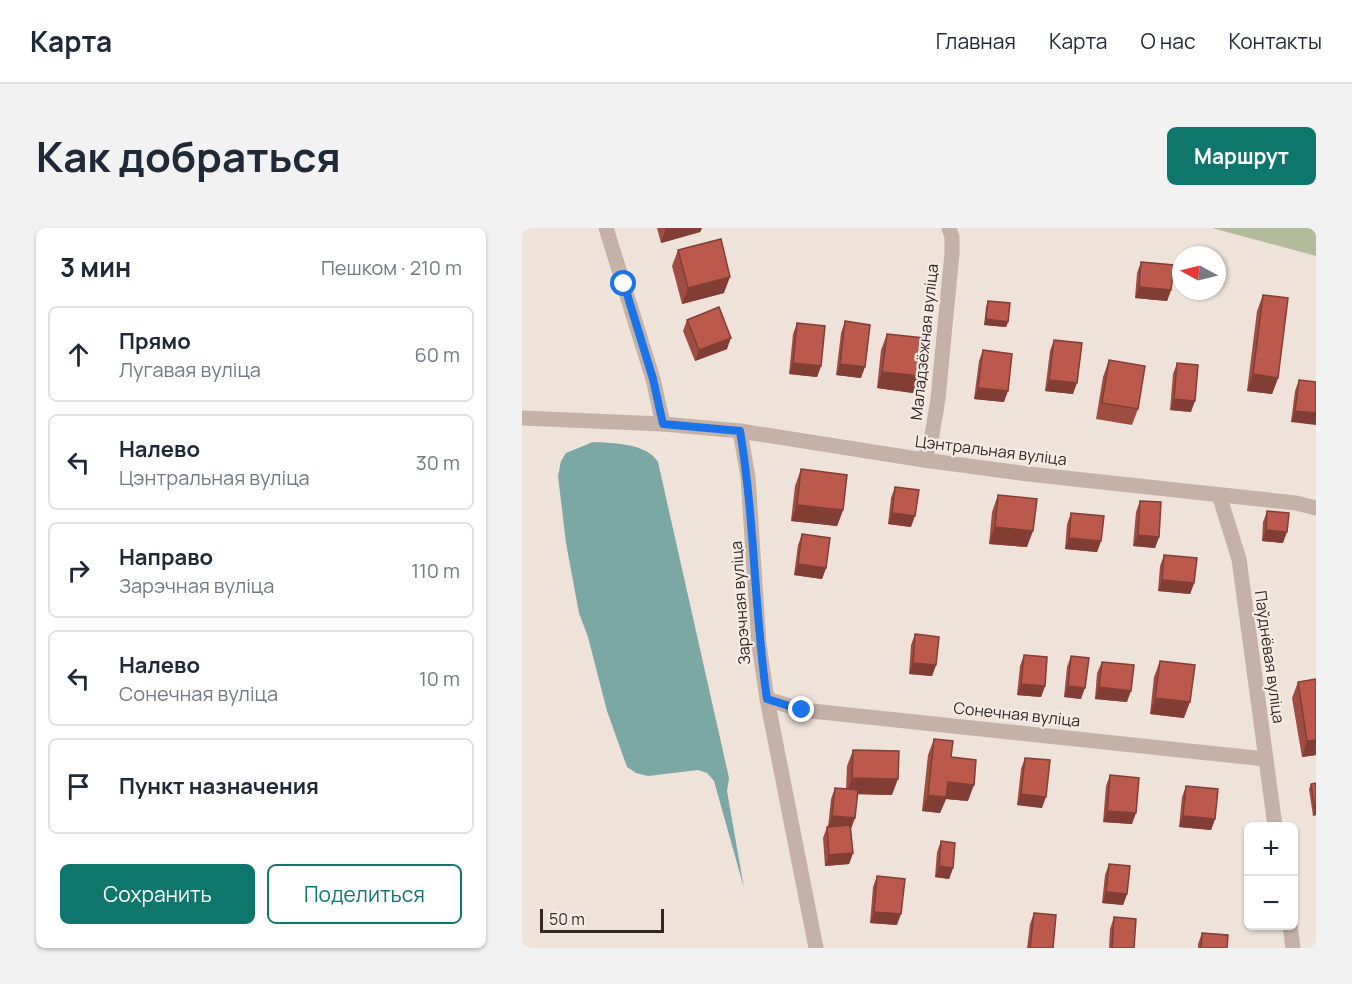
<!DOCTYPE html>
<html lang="ru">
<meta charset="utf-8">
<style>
:root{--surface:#fff;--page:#f2f2f3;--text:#1f2937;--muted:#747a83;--line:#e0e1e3;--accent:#0f766e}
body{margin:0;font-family:Manrope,sans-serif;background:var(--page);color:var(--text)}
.controls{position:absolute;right:18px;bottom:18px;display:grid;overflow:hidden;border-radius:9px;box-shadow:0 2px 4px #0004}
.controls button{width:54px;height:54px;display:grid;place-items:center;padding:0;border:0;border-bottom:2px solid var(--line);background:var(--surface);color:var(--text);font:30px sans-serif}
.compass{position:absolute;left:650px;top:18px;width:54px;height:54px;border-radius:50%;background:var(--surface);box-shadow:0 2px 4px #0004;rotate:277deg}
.scale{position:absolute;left:18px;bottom:15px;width:124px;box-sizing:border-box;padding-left:6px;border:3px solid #322926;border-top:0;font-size:16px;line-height:21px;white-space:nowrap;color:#322926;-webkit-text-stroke:4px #f7ece5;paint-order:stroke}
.stop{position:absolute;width:18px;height:18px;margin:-14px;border:4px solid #1a73e8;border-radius:50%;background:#fff}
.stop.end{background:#1a73e8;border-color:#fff;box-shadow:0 2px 6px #0008}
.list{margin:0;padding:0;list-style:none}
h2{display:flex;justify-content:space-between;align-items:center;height:78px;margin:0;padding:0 24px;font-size:26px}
h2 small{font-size:20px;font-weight:400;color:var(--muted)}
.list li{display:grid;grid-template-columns:39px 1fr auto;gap:18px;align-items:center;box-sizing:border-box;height:96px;margin:0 12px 12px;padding:0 12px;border:2px solid var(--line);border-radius:9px}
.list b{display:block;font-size:22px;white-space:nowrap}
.list p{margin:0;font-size:20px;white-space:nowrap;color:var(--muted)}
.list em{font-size:20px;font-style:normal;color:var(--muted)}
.actions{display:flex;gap:12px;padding:18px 24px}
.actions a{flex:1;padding:14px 0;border:2px solid var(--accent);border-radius:9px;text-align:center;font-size:21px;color:var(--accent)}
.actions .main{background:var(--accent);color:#fff}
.icon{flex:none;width:33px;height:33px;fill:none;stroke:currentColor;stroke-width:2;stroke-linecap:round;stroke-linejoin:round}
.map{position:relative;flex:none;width:794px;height:720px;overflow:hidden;border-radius:9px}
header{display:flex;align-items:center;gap:36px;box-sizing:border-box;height:84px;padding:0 30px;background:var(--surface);border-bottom:2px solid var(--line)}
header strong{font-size:28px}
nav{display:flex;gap:33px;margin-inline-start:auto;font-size:21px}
.intro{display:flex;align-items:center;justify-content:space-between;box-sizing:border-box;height:144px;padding:0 36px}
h1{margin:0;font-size:42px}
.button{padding:15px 27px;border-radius:9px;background:var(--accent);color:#fff;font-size:21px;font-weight:700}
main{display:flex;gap:36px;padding:0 36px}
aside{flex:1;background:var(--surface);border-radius:9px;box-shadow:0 2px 4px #0004}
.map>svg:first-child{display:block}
.green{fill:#b4bb9b}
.water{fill:#7ba8a5}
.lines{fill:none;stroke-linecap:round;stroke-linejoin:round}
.street{stroke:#c5b1a6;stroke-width:15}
.wall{fill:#a04d41}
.shaded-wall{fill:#823e35}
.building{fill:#ba594c;stroke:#823e35;stroke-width:1.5}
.route{stroke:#1a73e8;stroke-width:8}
.labels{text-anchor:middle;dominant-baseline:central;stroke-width:4.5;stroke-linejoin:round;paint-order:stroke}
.street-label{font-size:16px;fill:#322926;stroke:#f7ece5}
</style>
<header>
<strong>Карта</strong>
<nav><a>Главная</a><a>Карта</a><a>О нас</a><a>Контакты</a></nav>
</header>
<div class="intro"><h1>Как добраться</h1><a class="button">Маршрут</a></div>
<main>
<aside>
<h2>3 мин<small>Пешком · 210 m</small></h2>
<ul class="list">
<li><svg class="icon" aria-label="ahead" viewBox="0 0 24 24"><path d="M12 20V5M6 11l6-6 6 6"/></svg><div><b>Прямо</b><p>Лугавая вуліца</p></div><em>60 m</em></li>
<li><svg class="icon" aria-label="left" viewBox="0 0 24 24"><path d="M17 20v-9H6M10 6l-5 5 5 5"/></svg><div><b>Налево</b><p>Цэнтральная вуліца</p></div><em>30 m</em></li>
<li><svg class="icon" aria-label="right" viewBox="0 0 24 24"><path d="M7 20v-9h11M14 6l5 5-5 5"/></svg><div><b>Направо</b><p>Зарэчная вуліца</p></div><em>110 m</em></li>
<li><svg class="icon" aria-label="left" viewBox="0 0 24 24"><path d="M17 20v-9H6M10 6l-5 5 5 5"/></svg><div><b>Налево</b><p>Сонечная вуліца</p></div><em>10 m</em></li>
<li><svg class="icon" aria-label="arrive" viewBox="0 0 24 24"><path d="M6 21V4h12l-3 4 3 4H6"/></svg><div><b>Пункт назначения</b></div></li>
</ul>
<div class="actions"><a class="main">Сохранить</a><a>Поделиться</a></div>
</aside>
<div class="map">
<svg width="794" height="720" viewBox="0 0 794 720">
<rect width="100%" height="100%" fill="#eee2d9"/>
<!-- green -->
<path class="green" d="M690,0H794V28Z"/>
<!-- water -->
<path class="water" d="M71,214C90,215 125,215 136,234L207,550L205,563L222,660L192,553L185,545L176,542L126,548L114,545L105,539L85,483L66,409L57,385L44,315L36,248L39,233L44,225Z"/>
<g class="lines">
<!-- street -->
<g class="street">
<path d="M84,0L131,151L141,196"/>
<path d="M0,190L141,196L218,203L402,232L506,246L774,275L794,280"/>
<path d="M218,203L226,249L237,416L245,471L294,720"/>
<path d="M402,232L409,213L416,171L430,25V9L427,0"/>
<path d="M697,267L717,331L753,598"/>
<path d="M245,471L280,482L743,531"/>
<path d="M768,698L771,720"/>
</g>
</g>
<!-- wall -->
<g class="wall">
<path d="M135,0H180L178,4L139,15Z"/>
<path d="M156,22L202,65L160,76L150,38Z"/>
<path d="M619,34L649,62L645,73L613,70L615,45Z"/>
<path d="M741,67L756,150L750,166L725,163L735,83Z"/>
<path d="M466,73L486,94L484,99L462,97L464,79Z"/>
<path d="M165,92L205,121L173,133L161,103Z"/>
<path d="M323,93L339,150L314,147L319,105Z"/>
<path d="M275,95L299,138L295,149L267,146L271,106Z"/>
<path d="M365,106L397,148L391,165L355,160L359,122Z"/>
<path d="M532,112L551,166L523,163L528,123Z"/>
<path d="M461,122L482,174L452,171L457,133Z"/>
<path d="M587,132L616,181L610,197L574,191L581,149Z"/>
<path d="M655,135L669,184L648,182L651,146Z"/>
<path d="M777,152L794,154L769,194L773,163Z"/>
<path d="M279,241L321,282L315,298L269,293L273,258Z"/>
<path d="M373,259L389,299L366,296L369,270Z"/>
<path d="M476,267L505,319L467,316L470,284Z"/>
<path d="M618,273L637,309L633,320L611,318L614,284Z"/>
<path d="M745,283L761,315L740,313L741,294Z"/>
<path d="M549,285L579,313L575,324L543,321L545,296Z"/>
<path d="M280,306L304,340L300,351L272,347L276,317Z"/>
<path d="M642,327L672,355L668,366L636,363L638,338Z"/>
<path d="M393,406L414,437L410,448L387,446L389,417Z"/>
<path d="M502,427L523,458L519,469L495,467L498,438Z"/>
<path d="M549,428L559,471L542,469L545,439Z"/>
<path d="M638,433L662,490L628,486L632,449Z"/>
<path d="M580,434L605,474L573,471L575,445Z"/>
<path d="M776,454L794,527L780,529L770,470Z"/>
<path d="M412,511L429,529L446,573L424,571L418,585L400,583L406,527Z"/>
<path d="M331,522L370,567L335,566L329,601L331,625L327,636L303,638L301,610L305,599H306L309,571L313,560L324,561L325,538Z"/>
<path d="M503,530L520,580L495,577L499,541Z"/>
<path d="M588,547L610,596L581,594L584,558Z"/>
<path d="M794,555V587L791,588L787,561L789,556Z"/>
<path d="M664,558L693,591L689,602L657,599L660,569Z"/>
<path d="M419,613L431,640L427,651L413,649L415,624Z"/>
<path d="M587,636L605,666L601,677L580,675L583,647Z"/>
<path d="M355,648L375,697L348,695L351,659Z"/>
<path d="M512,685L531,720H505L508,696Z"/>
<path d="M592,689L612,720H587L588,701Z"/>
<path d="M680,705L705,720H676V716Z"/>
</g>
<!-- shaded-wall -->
<g class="shaded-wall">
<path d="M144,0H180L178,4L139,15Z"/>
<path d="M208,49L202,65L160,76L166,60Z"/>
<path d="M617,59L649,62L645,73L613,70Z"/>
<path d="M464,91L486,94L484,99L462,97Z"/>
<path d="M209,110L205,121L173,133L177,122Z"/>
<path d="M271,135L299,138L295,149L267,146Z"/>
<path d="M318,136L343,139L339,150L314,147Z"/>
<path d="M360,144L397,148L391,165L355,160Z"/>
<path d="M731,146L756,150L750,166L725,163Z"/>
<path d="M527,152L555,155L551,166L523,163Z"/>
<path d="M456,160L486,163L482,174L452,171Z"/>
<path d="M652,171L673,173L669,184L648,182Z"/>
<path d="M773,183L794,185V197L769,194Z"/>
<path d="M275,277L321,282L315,298L269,293Z"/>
<path d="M370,285L393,288L389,299L366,296Z"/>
<path d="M473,299L511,303L505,319L467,316Z"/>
<path d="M744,302L765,304L761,315L740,313Z"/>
<path d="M616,307L637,309L633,320L611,318Z"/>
<path d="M547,310L579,313L575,324L543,321Z"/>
<path d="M276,336L304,340L300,351L272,347Z"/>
<path d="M640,352L672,355L668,366L636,363Z"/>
<path d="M391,435L414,437L410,448L387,446Z"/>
<path d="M499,456L523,458L519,469L495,467Z"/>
<path d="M546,458L563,460L559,471L542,469Z"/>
<path d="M577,459L609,463L605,474L573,471Z"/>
<path d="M633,470L668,474L662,490L628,486Z"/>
<path d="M794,512V527L780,529L785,513Z"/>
<path d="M330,550L376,551L370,567L324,566Z"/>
<path d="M426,554L452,557L446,573L424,571L418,585L400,583L406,567Z"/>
<path d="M499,566L524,569L520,580L495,577Z"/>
<path d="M793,582H794V587L791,588Z"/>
<path d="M585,583L614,585L610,596L581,594Z"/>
<path d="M310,588L333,590L329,601L306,599Z"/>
<path d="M661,588L693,591L689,602L657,599Z"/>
<path d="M331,625L327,636L303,638L307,627Z"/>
<path d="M417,638L431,640L427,651L413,649Z"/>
<path d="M584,664L605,666L601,677L580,675Z"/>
<path d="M352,684L379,686L375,697L348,695Z"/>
</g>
<!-- building -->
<g class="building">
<path d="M199,11L208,49L166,60L156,22Z"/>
<path d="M619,34L652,37L649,62L617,59Z"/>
<path d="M741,67L766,70L756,150L731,146Z"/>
<path d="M466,73L488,75L486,94L464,91Z"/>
<path d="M197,79L209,110L177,122L165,92Z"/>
<path d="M323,93L348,97L343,139L318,136Z"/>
<path d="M275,95L303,98L299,138L271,135Z"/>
<path d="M365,106L402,110L397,148L360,144Z"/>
<path d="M532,112L560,115L555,155L527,152Z"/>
<path d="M461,122L490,126L486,163L456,160Z"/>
<path d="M587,132L623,138L616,181L580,175Z"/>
<path d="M655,135L676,137L673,173L652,171Z"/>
<path d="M777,152L794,154V185L773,183Z"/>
<path d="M279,241L325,247L321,282L275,277Z"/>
<path d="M373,259L397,262L393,288L370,285Z"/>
<path d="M476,267L515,271L511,303L473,299Z"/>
<path d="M618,273L639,274L637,309L616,307Z"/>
<path d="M745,283L767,285L765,304L744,302Z"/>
<path d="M549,285L582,288L579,313L547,310Z"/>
<path d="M280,306L308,310L304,340L276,336Z"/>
<path d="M642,327L675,330L672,355L640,352Z"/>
<path d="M393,406L417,409L414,437L391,435Z"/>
<path d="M502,427L525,429L523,458L499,456Z"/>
<path d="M549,428L567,430L563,460L546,458Z"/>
<path d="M638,433L673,437L668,474L633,470Z"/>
<path d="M580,434L612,437L609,463L577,459Z"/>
<path d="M794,451V512L785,513L776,454Z"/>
<path d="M412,511L431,513L429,529L454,532L452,557L426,554L424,569L406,567Z"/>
<path d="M331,522L377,523L376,551L330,550Z"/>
<path d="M503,530L528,532L524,569L499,566Z"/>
<path d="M588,547L617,550L614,585L585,583Z"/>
<path d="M794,555V582H793L789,556Z"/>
<path d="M664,558L696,561L693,591L661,588Z"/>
<path d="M313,560L336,562L333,590L310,588Z"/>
<path d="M328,597L331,625L307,627L305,599Z"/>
<path d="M419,613L433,615L431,640L417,638Z"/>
<path d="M587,636L608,638L605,666L584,664Z"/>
<path d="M355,648L383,651L379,686L352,684Z"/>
<path d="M512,685L534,687L531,720H508Z"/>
<path d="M592,689L614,691L612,720H590Z"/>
<path d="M680,705L706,707L705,720H679Z"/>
</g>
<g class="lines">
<!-- route -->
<path class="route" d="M102,56L131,151L141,196L218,203C233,292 232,382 245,471L280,482"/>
</g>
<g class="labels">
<!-- street labels -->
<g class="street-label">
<text transform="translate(402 114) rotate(-84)">Маладзёжная вуліца</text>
<text transform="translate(469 222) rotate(7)">Цэнтральная вуліца</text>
<text transform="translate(218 375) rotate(-94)">Зарэчная вуліца</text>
<text transform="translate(748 429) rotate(82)">Паўднёвая вуліца</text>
<text transform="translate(495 486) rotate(6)">Сонечная вуліца</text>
</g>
</g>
</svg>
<div class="controls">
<button>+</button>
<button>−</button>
</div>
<svg class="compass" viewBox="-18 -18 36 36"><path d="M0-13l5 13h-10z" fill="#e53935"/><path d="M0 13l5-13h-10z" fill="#747a83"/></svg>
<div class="scale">50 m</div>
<div class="stop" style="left:102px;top:56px"></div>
<div class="stop end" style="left:280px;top:482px"></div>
</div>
</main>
